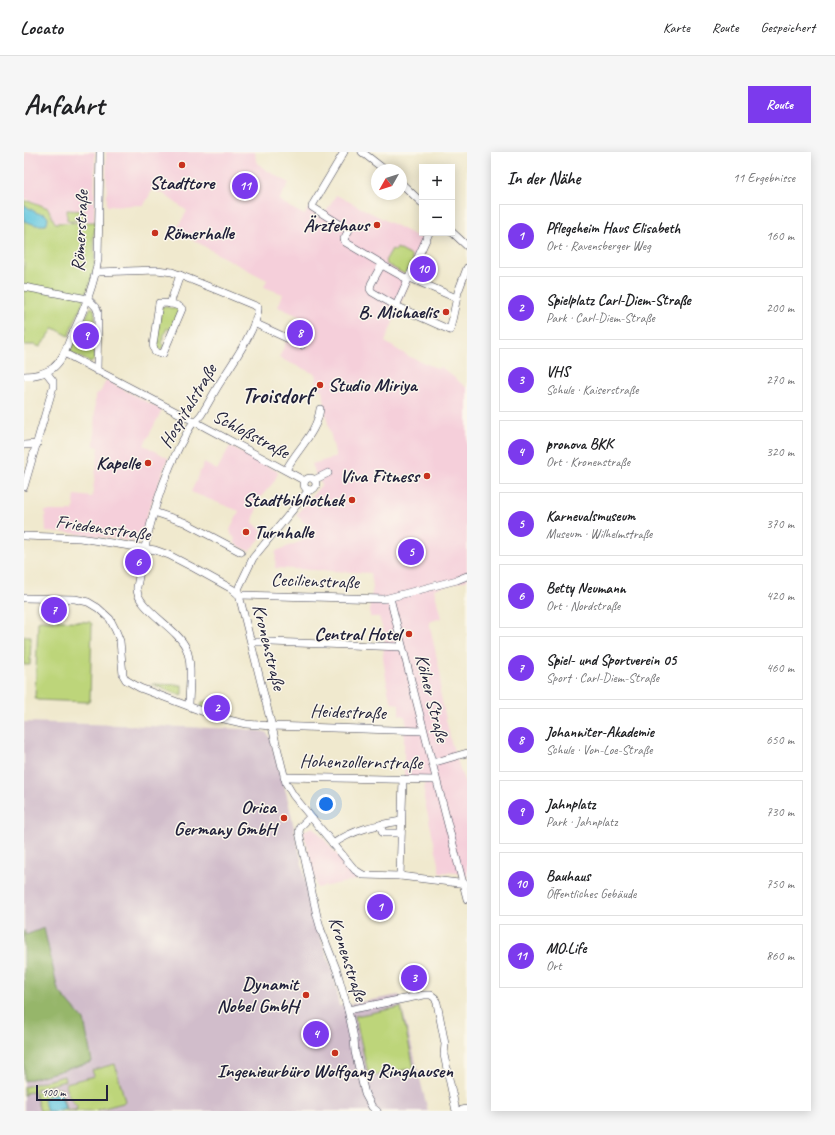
<!DOCTYPE html>
<html lang="de">
<meta charset="utf-8">
<style>
:root{--surface:#fff;--page:#f6f6f6;--text:#202124;--muted:#757577;--line:#e0e0e0;--accent:#7c3aed}
body{margin:0;font-family:Caveat,sans-serif;background:var(--page);color:var(--text)}
.controls{position:absolute;right:12px;top:12px;display:grid;overflow:hidden;border-radius:0px;box-shadow:0 2px 10px #0003}
.controls button{width:36px;height:36px;display:grid;place-items:center;padding:0;border:0;border-bottom:1px solid var(--line);background:var(--surface);color:var(--text);font:20px sans-serif}
.compass{position:absolute;left:347px;top:12px;width:36px;height:36px;border-radius:50%;background:var(--surface);box-shadow:0 2px 10px #0003;rotate:231deg}
.scale{position:absolute;left:12px;bottom:10px;width:72px;box-sizing:border-box;padding-left:4px;border:2px solid #22223b;border-top:0;font-size:11px;line-height:14px;white-space:nowrap;color:#22223b;-webkit-text-stroke:3px #fbf7ec;paint-order:stroke}
.you{position:absolute;left:302px;top:652px;width:14px;height:14px;margin:-10px;border:3px solid #fff;border-radius:50%;background:#1a73e8;box-shadow:0 0 0 6px #1a73e833}
.badge{display:grid;place-items:center;width:26px;height:26px;border-radius:50%;background:var(--accent);color:#fff;font-size:13px;font-weight:700}
.pin{position:absolute;translate:-50% -50%;border:2px solid #fff;box-shadow:0 1px 4px #0006}
.list{margin:0;padding:0;list-style:none}
h2{display:flex;justify-content:space-between;align-items:center;height:52px;margin:0;padding:0 16px;font-size:17px}
h2 small{font-size:13px;font-weight:400;color:var(--muted)}
.list li{display:grid;grid-template-columns:26px 1fr auto;gap:12px;align-items:center;box-sizing:border-box;height:64px;margin:0 8px 8px;padding:0 8px;border:1px solid var(--line);border-radius:0px}
.list b{display:block;font-size:15px;white-space:nowrap}
.list p{margin:0;font-size:13px;white-space:nowrap;color:var(--muted)}
.list em{font-size:13px;font-style:normal;color:var(--muted)}
.map{position:relative;flex:none;width:443px;height:959px;overflow:hidden;border-radius:0px}
header{display:flex;align-items:center;gap:24px;box-sizing:border-box;height:56px;padding:0 20px;background:var(--surface);border-bottom:1px solid var(--line)}
header strong{font-size:19px}
nav{display:flex;gap:22px;margin-inline-start:auto;font-size:14px}
.intro{display:flex;align-items:center;justify-content:space-between;box-sizing:border-box;height:96px;padding:0 24px}
h1{margin:0;font-size:28px}
.button{padding:10px 18px;border-radius:0px;background:var(--accent);color:#fff;font-size:14px;font-weight:700}
main{display:flex;gap:24px;padding:0 24px}
aside{flex:1;background:var(--surface);border-radius:0px;box-shadow:0 2px 10px #0003}
.map>svg:first-child{display:block}
.built{fill:#f5cfda}
.industrial{fill:#d1bdcb}
.green{fill:#bdd57a;stroke:#707c5a}
.forest{fill:#96b66a;stroke:#5c6c52}
.water{fill:#61c6df;stroke:#42748d}
.lines{fill:none;stroke-linecap:round;stroke-linejoin:round}
.minor-casing{stroke:#414051;stroke-width:8}
.minor{stroke:#fff;stroke-width:7}
.poi-dot{fill:#c8321e;stroke:#fbf7ec;stroke-width:1.5}
.labels{text-anchor:middle;dominant-baseline:central;stroke-width:3;stroke-linejoin:round;paint-order:stroke}
.poi-label{font-size:19px;font-weight:bold;fill:#22223b;stroke:#fbf7ec;text-anchor:end}
.street-label{font-size:19px;fill:#22223b;stroke:#fbf7ec}
.district-label{font-size:23px;font-weight:bold;fill:#22223b;stroke:#fbf7ec}
</style>
<header>
<strong>Locato</strong>
<nav><a>Karte</a><a>Route</a><a>Gespeichert</a></nav>
</header>
<div class="intro"><h1>Anfahrt</h1><a class="button">Route</a></div>
<main>
<div class="map">
<svg width="443" height="959" viewBox="0 0 443 959">
<rect width="100%" height="100%" fill="#fbf7ec"/>
<filter id="ink" filterUnits="userSpaceOnUse"><feTurbulence type="fractalNoise" baseFrequency=".025" numOctaves="2"/><feDisplacementMap in="SourceGraphic" scale="8" xChannelSelector="R" yChannelSelector="G"/><feConvolveMatrix kernelMatrix="1 2 1 2 8 2 1 2 1" color-interpolation-filters="sRGB"/></filter>
<filter id="wash" filterUnits="userSpaceOnUse"><feTurbulence type="fractalNoise" baseFrequency=".012" numOctaves="4" result="noise"/><feDisplacementMap in="SourceGraphic" scale="16" xChannelSelector="R" yChannelSelector="G"/><feGaussianBlur stdDeviation="0.9" result="paint"/><feColorMatrix in="noise" values="0 0 0 0 0 0 0 0 0 0 0 0 0 0 0 0 0 1.4 0 .05"/><feComposite in="paint" operator="in"/></filter>
<g filter="url(#wash)">
<rect width="100%" height="100%" fill="#f0e9ce"/>
<!-- built -->
<g class="built">
<path d="M1,0H71L70,69L29,70L22,55L5,49V47H0Z"/>
<path d="M82,0H231L232,9L239,16L265,31L255,48L271,58L281,63L284,56L299,65L312,43L404,90L381,140L361,190L384,204L415,217L416,214L443,236V428L410,437L417,466L405,470L417,525L416,540L427,590L443,638V725L433,721L415,720V712L400,646L401,626L380,625V582L383,575L381,564L375,563V552L368,551L364,539L359,505L361,484L355,465H346V451L349,435L347,421L251,416L252,399L278,389L284,374L272,363L298,332L292,324L288,312L312,305L302,263L299,238L294,237L291,222L255,206L262,190L268,185L277,165L254,155L259,142L240,135L243,128L197,104L152,78L163,59L137,40L135,41L132,39L130,35L120,53L83,54Z"/>
<path d="M82,228L138,258L120,293L144,306L124,360L116,390L47,381L22,380L21,359H49L51,343L68,345L75,295L70,294L71,243L77,239Z"/>
<path d="M206,294L255,320L249,331L235,347L229,370L239,380L235,385L237,386L225,399L211,392L210,385L208,384L206,378L215,359L167,340L180,311L193,318Z"/>
<path d="M290,675L332,725V728L293,736L282,689L279,680L281,678Z"/>
</g>
<!-- industrial -->
<path class="industrial" d="M0,570L220,577L242,580L246,586L263,644L291,771L308,817L314,842H313L315,854L375,843L404,959H0Z"/>
<!-- green -->
<g class="green">
<path d="M0,49L9,50L24,56L31,71L73,70L69,85L71,102L70,120L58,153L46,180L45,184L30,176L16,195L11,193H0Z"/>
<path d="M43,58L60,59L59,69L43,68Z"/>
<path d="M373,96L388,104L387,107L390,109L382,123L362,112L363,111L361,109L368,97L371,99Z"/>
<path d="M138,154L154,157L155,159L147,179L143,176L137,191L140,194L136,199L131,195Z"/>
<path d="M67,155L70,157L71,162L70,208L66,210L48,201L46,198Z"/>
<path d="M16,468L66,470L68,472L66,548L63,550L13,548L11,546L14,470Z"/>
<path d="M0,484H7L6,513H0Z"/>
<path d="M128,532L158,533V544Z"/>
<path d="M192,547L205,551L209,566L177,555L178,550Z"/>
<path d="M377,855L390,916L345,925L331,864Z"/>
<path d="M91,912L101,949L99,951L69,959H16L10,939L2,941L0,944V935L40,924L41,929L12,937L13,941L32,936L37,937L42,957L52,958L53,954C46,946 42,942 42,931L70,924L68,918Z"/>
</g>
<!-- forest -->
<path class="forest" d="M20,776L34,838L60,868L68,910L0,929V778L2,783Z"/>
<!-- water -->
<g class="water">
<path d="M0,53L13,61L21,62L24,66L23,71L21,73H12L0,69Z"/>
<path d="M36,940L41,956L30,959H23L19,946Z"/>
</g>
</g>
<g filter="url(#ink)">
<g class="lines">
<!-- minor casing -->
<g class="minor-casing">
<g id="minor">
<path d="M320,0L289,52L288,55L325,78L320,87L321,90L358,112L347,132L346,137L348,140L372,154L426,178L434,140L443,116"/>
<path d="M338,0L361,18"/>
<path d="M377,31L398,51"/>
<path d="M428,80L443,94"/>
<path d="M358,113L383,127"/>
<path d="M72,120L133,118L148,120L198,140L234,155V157C233,177 205,216 194,234C188,244 183,254 177,263C173,268 168,271 165,277C136,325 123,380 113,435C111,456 153,475 162,496C169,511 165,537 165,554"/>
<path d="M384,125L432,146"/>
<path d="M0,135L64,147L72,155L74,160L73,219"/>
<path d="M135,151C142,151 154,152 158,157L139,202H137L131,200L129,193Z"/>
<path d="M146,152L156,123"/>
<path d="M372,154L405,81"/>
<path d="M230,171L278,193"/>
<path d="M40,201L179,274L281,329"/>
<path d="M0,224C10,224 20,222 29,216C38,209 42,197 46,187C59,161 70,135 74,107L76,0"/>
<path d="M0,293L13,292"/>
<path d="M262,318C273,297 293,281 296,257"/>
<circle cx="286" cy="332" r="6"/>
<path d="M290,328L304,321"/>
<path d="M0,335L29,235V229L22,220"/>
<path d="M285,338L229,406L215,435L214,439L262,631L269,643L277,653L331,718L339,723L376,724L443,732"/>
<path d="M130,360L160,370L217,400"/>
<path d="M0,384L56,386L131,398L145,403L170,416L208,437L215,443"/>
<path d="M215,443L360,447L433,428L443,424"/>
<path d="M0,446L51,447L64,450L74,456L86,467L92,479L96,489L99,523L102,528L116,536L196,566L222,572L248,574L399,579"/>
<path d="M366,446L443,747"/>
<path d="M228,490H247L378,495"/>
<path d="M408,611L443,601"/>
<path d="M260,625L412,628"/>
<path d="M286,665L276,675L275,680L293,764L297,778L313,819L324,858L330,886L331,900L341,942L348,955L353,959"/>
<path d="M356,673L359,681H377"/>
<path d="M309,692C330,677 352,673 377,669"/>
<path d="M376,724L379,627"/>
<path d="M324,858L400,843H407L411,846L413,851L421,892L420,903L432,959"/>
<path d="M433,959L443,957"/>
</g>
</g>
<!-- minor -->
<use href="#minor" class="minor"/>
</g>
</g>
<!-- markers -->
<g class="poi-dot">
<circle cx="158" cy="13" r="4"/>
<circle cx="353" cy="73" r="4"/>
<circle cx="131" cy="81" r="4"/>
<circle cx="422" cy="160" r="4"/>
<circle cx="296" cy="233" r="4"/>
<circle cx="124" cy="311" r="4"/>
<circle cx="403" cy="324" r="4"/>
<circle cx="328" cy="348" r="4"/>
<circle cx="222" cy="380" r="4"/>
<circle cx="385" cy="482" r="4"/>
<circle cx="260" cy="666" r="4"/>
<circle cx="282" cy="843" r="4"/>
<circle cx="311" cy="901" r="4"/>
</g>
<g class="labels">
<!-- poi labels -->
<g class="poi-label">
<text x="158" y="31" text-anchor="middle">Stadttore</text>
<text x="345" y="73">Ärztehaus</text>
<text x="139" y="81" text-anchor="start">Römerhalle</text>
<text x="414" y="160">B. Michaelis</text>
<text x="304" y="233" text-anchor="start">Studio Miriya</text>
<text x="116" y="311">Kapelle</text>
<text x="395" y="324">Viva Fitness</text>
<text x="320" y="348">Stadtbibliothek</text>
<text x="230" y="380" text-anchor="start">Turnhalle</text>
<text x="377" y="482">Central Hotel</text>
<text x="252" y="655">Orica<tspan x="252" dy="22">Germany GmbH</tspan></text>
<text x="274" y="832">Dynamit<tspan x="274" dy="22">Nobel GmbH</tspan></text>
<text x="311" y="919" text-anchor="middle">Ingenieurbüro Wolfgang Ringhausen</text>
</g>
<!-- street labels -->
<g class="street-label">
<text transform="translate(56 79) rotate(-87)">Römerstraße</text>
<text transform="translate(164 254) rotate(-59)">Hospitalstraße</text>
<text transform="translate(227 282) rotate(28)">Schloßstraße</text>
<text transform="translate(79 376) rotate(8)">Friedensstraße</text>
<text transform="translate(291 429) rotate(2)">Cecilienstraße</text>
<text transform="translate(245 495) rotate(76)">Kronenstraße</text>
<text transform="translate(408 546) rotate(76)">Kölner Straße</text>
<text transform="translate(324 560) rotate(2)">Heidestraße</text>
<text transform="translate(337 610) rotate(1)">Hohenzollernstraße</text>
<text transform="translate(324 807) rotate(72)">Kronenstraße</text>
</g>
<!-- district labels -->
<g class="district-label">
<text x="253" y="243">Troisdorf</text>
</g>
</g>
</svg>
<div class="controls">
<button>+</button>
<button>−</button>
</div>
<svg class="compass" viewBox="-18 -18 36 36"><path d="M0-13l5 13h-10z" fill="#e53935"/><path d="M0 13l5-13h-10z" fill="#757577"/></svg>
<div class="scale">100 m</div>
<div class="you"></div>
<div class="pin badge" style="left:356px;top:755px">1</div>
<div class="pin badge" style="left:193px;top:556px">2</div>
<div class="pin badge" style="left:390px;top:826px">3</div>
<div class="pin badge" style="left:292px;top:882px">4</div>
<div class="pin badge" style="left:387px;top:400px">5</div>
<div class="pin badge" style="left:114px;top:410px">6</div>
<div class="pin badge" style="left:30px;top:458px">7</div>
<div class="pin badge" style="left:276px;top:181px">8</div>
<div class="pin badge" style="left:62px;top:184px">9</div>
<div class="pin badge" style="left:399px;top:117px">10</div>
<div class="pin badge" style="left:221px;top:34px">11</div>
</div>
<aside>
<h2>In der Nähe<small>11 Ergebnisse</small></h2>
<ul class="list">
<li><span class="badge">1</span><div><b>Pflegeheim Haus Elisabeth</b><p>Ort · Ravensberger Weg</p></div><em>160 m</em></li>
<li><span class="badge">2</span><div><b>Spielplatz Carl-Diem-Straße</b><p>Park · Carl-Diem-Straße</p></div><em>200 m</em></li>
<li><span class="badge">3</span><div><b>VHS</b><p>Schule · Kaiserstraße</p></div><em>270 m</em></li>
<li><span class="badge">4</span><div><b>pronova BKK</b><p>Ort · Kronenstraße</p></div><em>320 m</em></li>
<li><span class="badge">5</span><div><b>Karnevalsmuseum</b><p>Museum · Wilhelmstraße</p></div><em>370 m</em></li>
<li><span class="badge">6</span><div><b>Betty Neumann</b><p>Ort · Nordstraße</p></div><em>420 m</em></li>
<li><span class="badge">7</span><div><b>Spiel- und Sportverein 05</b><p>Sport · Carl-Diem-Straße</p></div><em>460 m</em></li>
<li><span class="badge">8</span><div><b>Johanniter-Akademie</b><p>Schule · Von-Loe-Straße</p></div><em>650 m</em></li>
<li><span class="badge">9</span><div><b>Jahnplatz</b><p>Park · Jahnplatz</p></div><em>730 m</em></li>
<li><span class="badge">10</span><div><b>Bauhaus</b><p>Öffentliches Gebäude</p></div><em>750 m</em></li>
<li><span class="badge">11</span><div><b>MO.Life</b><p>Ort</p></div><em>860 m</em></li>
</ul>
</aside>
</main>
